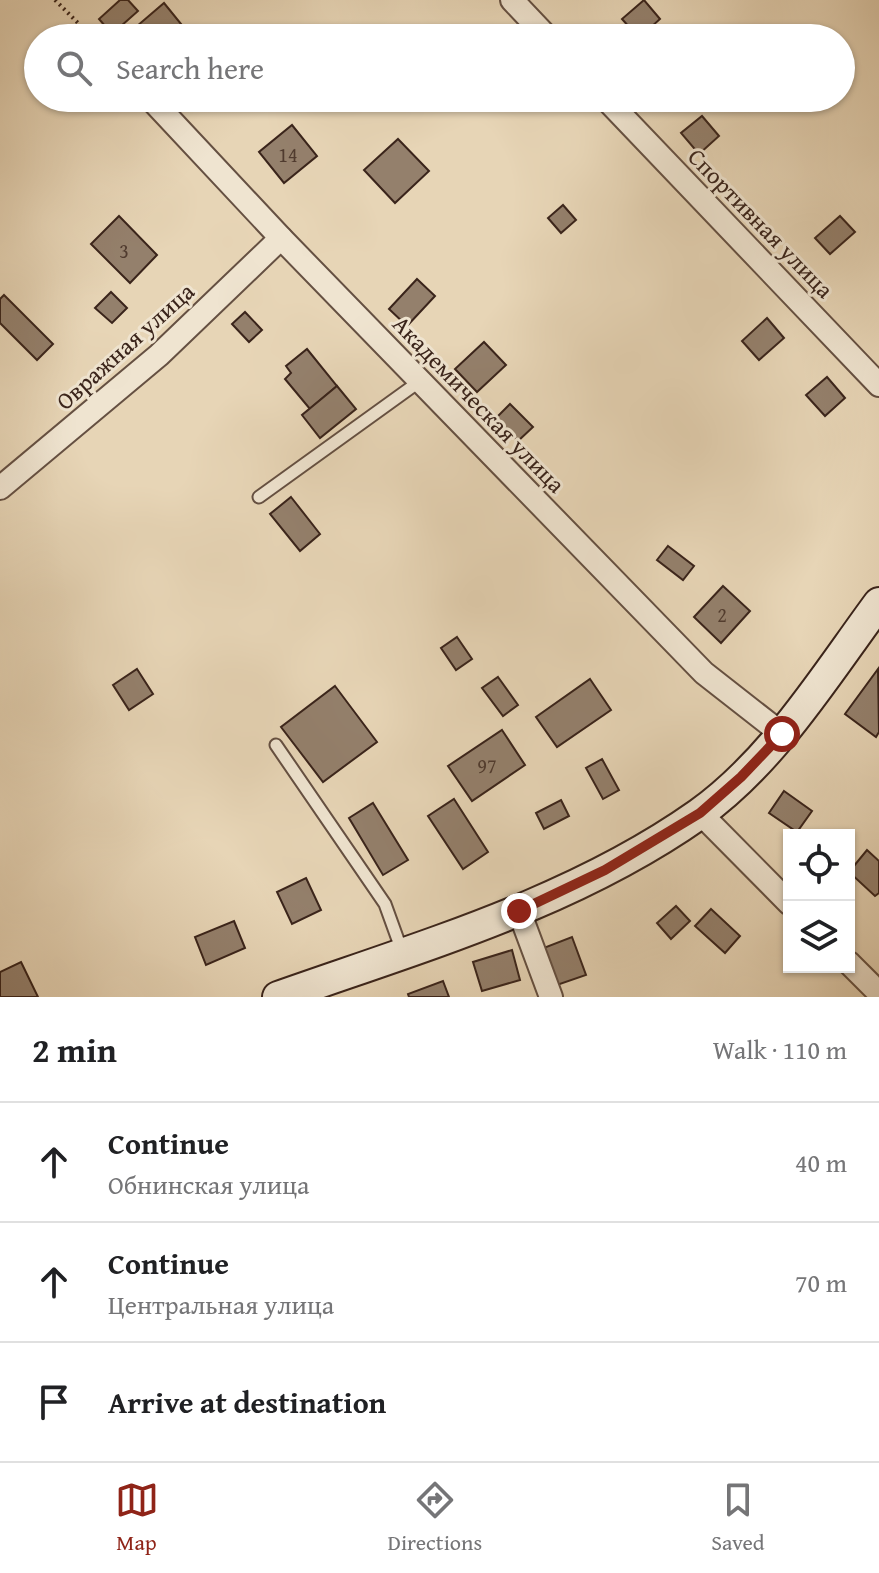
<!DOCTYPE html>
<meta charset="utf-8">
<style>
:root{--surface:#fff;--page:#f6f6f6;--text:#202124;--muted:#757577;--line:#e0e0e0;--accent:#8f2418}
body{margin:0;font-family:"Gentium Book Plus",serif;background:var(--page);color:var(--text)}
.controls{position:absolute;right:24px;bottom:24px;display:grid;overflow:hidden;border-radius:0px;box-shadow:0 2px 6px #0004}
.controls button{width:72px;height:72px;display:grid;place-items:center;padding:0;border:0;border-bottom:2px solid var(--line);background:var(--surface);color:var(--text);font:40px sans-serif}
.stop{position:absolute;width:24px;height:24px;margin:-18px;border:6px solid #8f2418;border-radius:50%;background:#fff}
.stop.end{background:#8f2418;border-color:#fff;box-shadow:0 2px 8px #0008}
.list{margin:0;padding:0;list-style:none}
h2{display:flex;justify-content:space-between;align-items:center;height:104px;margin:0;padding:0 32px;font-size:34px}
h2 small{font-size:26px;font-weight:400;color:var(--muted)}
.list li{display:grid;grid-template-columns:52px 1fr auto;gap:24px;align-items:center;box-sizing:border-box;height:120px;padding:0 32px;border-top:2px solid var(--line)}
.list b{display:block;font-size:30px;white-space:nowrap}
.list p{margin:0;font-size:26px;white-space:nowrap;color:var(--muted)}
.list em{font-size:26px;font-style:normal;color:var(--muted)}
.icon{flex:none;width:44px;height:44px;fill:none;stroke:currentColor;stroke-width:2;stroke-linecap:round;stroke-linejoin:round}
.map{position:relative;flex:none;width:879px;height:997px;overflow:hidden}
.search{position:absolute;background:var(--surface);box-shadow:0 2px 6px #0004;left:24px;right:24px;top:24px;height:88px;display:flex;align-items:center;gap:20px;box-sizing:border-box;padding:0 28px;border-radius:44px;color:var(--muted);font-size:30px}
.sheet{height:464px;background:var(--surface)}
nav{display:flex;justify-content:space-around;align-items:center;box-sizing:border-box;height:112px;border-top:2px solid var(--line);background:var(--surface);font-size:22px;color:var(--muted)}
nav a{display:grid;justify-items:center;gap:4px}
nav .on{color:var(--accent)}
.map>svg:first-child{display:block}
.building{fill:#94806c;stroke:#3a241b;stroke-width:2}
.lines{fill:none;stroke-linecap:round;stroke-linejoin:round}
.lane-casing{stroke:#655042;stroke-width:15}
.street-casing{stroke:#655042;stroke-width:26}
.secondary-casing{stroke:#3a241b;stroke-width:34}
.path{stroke:#3a241b;stroke-width:4;stroke-dasharray:2 4;stroke-linecap:butt}
.lane{stroke:#efe4d0;stroke-width:11}
.street{stroke:#efe4d0;stroke-width:22}
.secondary{stroke:#efe4d0;stroke-width:30}
.route{stroke:#8f2418;stroke-width:10}
.labels{text-anchor:middle;dominant-baseline:central;stroke-width:6;stroke-linejoin:round;paint-order:stroke}
.number-label{font-size:20px;fill:#503b2f}
.street-label{font-size:24px;fill:#3a241b;stroke:#efe4d0}
</style>
<div class="map">
<svg width="879" height="997" viewBox="0 0 879 997">
<rect width="100%" height="100%" fill="#e7d5b6"/>
<filter id="stains"><feTurbulence type="fractalNoise" baseFrequency=".0025" numOctaves="4"/><feColorMatrix values="0 0 0 0 .2 0 0 0 0 .09 0 0 0 0 .02 0 0 0 .5 -.17"/></filter>
<radialGradient id="worn" r=".72"><stop offset=".6" stop-color="#630" stop-opacity="0"/><stop offset="1" stop-color="#630" stop-opacity=".3"/></radialGradient>
<!-- building -->
<g class="building">
<path d="M120,0H128L138,11L112,34L99,19Z"/>
<path d="M644,0L660,19L639,38L622,19Z"/>
<path d="M164,3L190,35L186,38H135L130,32Z"/>
<path d="M493,98H513L503,108Z"/>
<path d="M702,116L719,136L699,154L681,133Z"/>
<path d="M292,125L317,156L284,183L259,152Z"/>
<path d="M398,139L429,171L395,203L364,170Z"/>
<path d="M563,205L576,220L561,233L548,218Z"/>
<path d="M119,216L157,255L130,283L91,244Z"/>
<path d="M840,216L855,232L830,254L815,238Z"/>
<path d="M417,279L435,296L407,326L389,309Z"/>
<path d="M111,292L127,308L112,323L95,308Z"/>
<path d="M4,295L53,344L37,360L0,323V299Z"/>
<path d="M245,312L262,330L249,342L232,324Z"/>
<path d="M767,318L784,338L759,360L742,341Z"/>
<path d="M484,342L506,365L477,392L455,369Z"/>
<path d="M307,349L337,386L310,409L285,379L291,373L286,366Z"/>
<path d="M827,377L845,398L825,416L806,395Z"/>
<path d="M337,386L356,409L320,438L302,415Z"/>
<path d="M510,404L533,427L518,441L496,418Z"/>
<path d="M291,497L320,534L300,551L270,514Z"/>
<path d="M668,546L694,566L683,580L657,560Z"/>
<path d="M723,586L750,611L721,643L694,617Z"/>
<path d="M457,637L472,659L456,670L441,648Z"/>
<path d="M137,669L153,694L129,710L113,685Z"/>
<path d="M878,669L879,732L876,737L845,714Z"/>
<path d="M498,677L518,705L503,716L482,688Z"/>
<path d="M590,679L611,710L557,747L536,717Z"/>
<path d="M335,686L377,742L323,782L281,727Z"/>
<path d="M502,730L525,765L472,801L448,766Z"/>
<path d="M602,759L619,790L603,799L586,768Z"/>
<path d="M784,791L812,811L797,832L769,813Z"/>
<path d="M454,799L488,852L463,869L428,816Z"/>
<path d="M561,800L569,816L544,829L536,813Z"/>
<path d="M373,803L408,860L383,875L349,818Z"/>
<path d="M867,850L879,861V893L875,896L849,872Z"/>
<path d="M306,878L321,910L292,924L277,892Z"/>
<path d="M676,906L690,921L671,939L657,923Z"/>
<path d="M711,909L740,936L725,953L695,926Z"/>
<path d="M234,921L245,948L206,965L195,937Z"/>
<path d="M572,937L586,975L554,986L541,949Z"/>
<path d="M512,950L520,980L482,991L473,962Z"/>
<path d="M21,962L38,997H0V972Z"/>
<path d="M443,981L449,997H409L408,994Z"/>
</g>
<g class="lines">
<!-- lane casing -->
<g class="lane-casing">
<g id="lane">
<path d="M259,497L420,381"/>
<path d="M276,745L385,904L402,951"/>
</g>
</g>
<!-- street casing -->
<g class="street-casing">
<g id="street">
<path d="M512,0L548,38"/>
<path d="M150,98L281,238L704,673L782,734"/>
<path d="M605,98L879,385"/>
<path d="M0,488L159,355L281,238"/>
<path d="M700,813L789,903"/>
<path d="M519,911L551,997"/>
<path d="M849,963L879,993"/>
</g>
</g>
<!-- secondary casing -->
<g class="secondary-casing">
<path id="secondary" d="M278,997C422,946 573,903 699,814C774,760 825,676 879,603"/>
</g>
<!-- path -->
<path class="path" d="M55,0L93,38"/>
<!-- lane -->
<use href="#lane" class="lane"/>
<!-- street -->
<use href="#street" class="street"/>
<!-- secondary -->
<use href="#secondary" class="secondary"/>
</g>
<g class="lines">
<!-- route -->
<path class="route" d="M519,911L605,870L700,813L741,777L782,734"/>
</g>
<g class="labels">
<!-- number labels -->
<g class="number-label">
<text x="288" y="154">14</text>
<text x="124" y="250">3</text>
<text x="722" y="614">2</text>
<text x="487" y="765">97</text>
</g>
<!-- street labels -->
<g class="street-label">
<text transform="translate(761 223) rotate(46)">Спортивная улица</text>
<text transform="translate(125 346) rotate(-42)">Овражная улица</text>
<text transform="translate(479 404) rotate(46)">Академическая улица</text>
</g>
</g>
<rect width="100%" height="100%" filter="url(#stains)"/>
<rect width="100%" height="100%" fill="url(#worn)"/>
</svg>
<div class="controls">
<button><svg class="icon" aria-label="locate" viewBox="0 0 24 24"><circle cx="12" cy="12" r="6"/><path d="M12 2v4M12 18v4M2 12h4M18 12h4"/></svg></button>
<button><svg class="icon" aria-label="layers" viewBox="0 0 24 24"><path d="M12 4l9 5-9 5-9-5zM3 14l9 5 9-5"/></svg></button>
</div>
<div class="stop" style="left:782px;top:734px"></div>
<div class="stop end" style="left:519px;top:911px"></div>
<div class="search"><svg class="icon" aria-label="search" viewBox="0 0 24 24"><circle cx="10" cy="10" r="6"/><path d="M15 15l6 6"/></svg>Search here</div>
</div>
<section class="sheet">
<h2>2 min<small>Walk · 110 m</small></h2>
<ul class="list">
<li><svg class="icon" aria-label="ahead" viewBox="0 0 24 24"><path d="M12 20V5M6 11l6-6 6 6"/></svg><div><b>Continue</b><p>Обнинская улица</p></div><em>40 m</em></li>
<li><svg class="icon" aria-label="ahead" viewBox="0 0 24 24"><path d="M12 20V5M6 11l6-6 6 6"/></svg><div><b>Continue</b><p>Центральная улица</p></div><em>70 m</em></li>
<li><svg class="icon" aria-label="arrive" viewBox="0 0 24 24"><path d="M6 21V4h12l-3 4 3 4H6"/></svg><div><b>Arrive at destination</b></div></li>
</ul>
</section>
<nav>
<a class="on"><svg class="icon" aria-label="map" viewBox="0 0 24 24"><path d="M3 6l6-2 6 2 6-2v14l-6 2-6-2-6 2zM9 4v14M15 6v14"/></svg>Map</a>
<a><svg class="icon" aria-label="directions" viewBox="0 0 24 24"><path d="M12 3l9 9-9 9-9-9zM9 14v-3h6M13 9l2 2-2 2"/></svg>Directions</a>
<a><svg class="icon" aria-label="saved" viewBox="0 0 24 24"><path d="M7 4h10v16l-5-4-5 4z"/></svg>Saved</a>
</nav>
